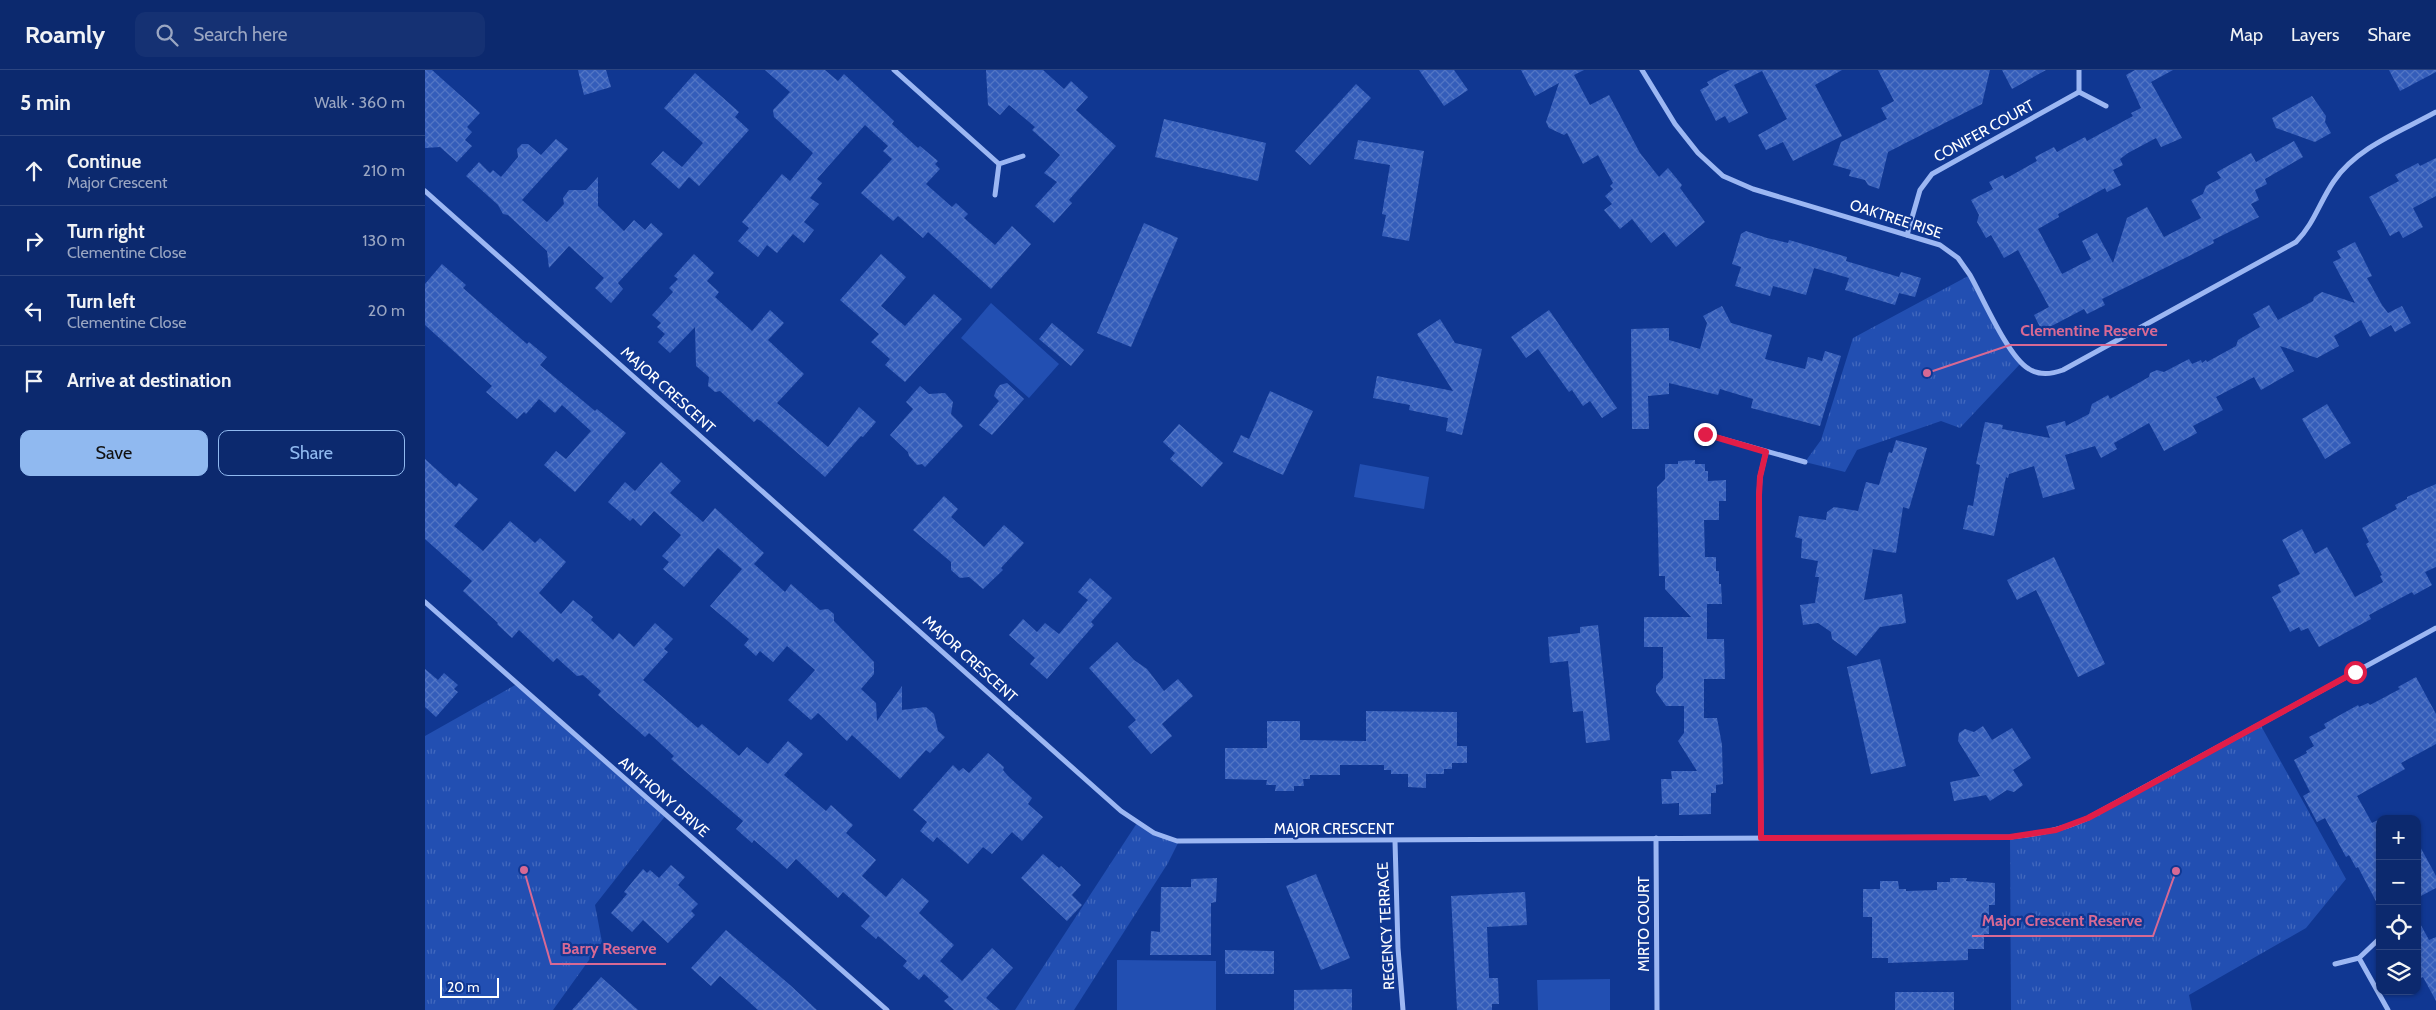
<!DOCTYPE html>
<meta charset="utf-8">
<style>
:root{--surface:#0c296e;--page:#153173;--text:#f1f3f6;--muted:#9aa6c2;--line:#2c4581;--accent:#90b9f0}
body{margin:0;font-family:Cabin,sans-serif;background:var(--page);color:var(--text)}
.controls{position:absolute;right:15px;bottom:15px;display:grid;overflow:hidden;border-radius:10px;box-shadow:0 1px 4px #0004}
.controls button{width:45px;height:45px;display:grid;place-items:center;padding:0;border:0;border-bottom:1px solid var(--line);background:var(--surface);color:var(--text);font:25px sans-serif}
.scale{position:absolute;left:15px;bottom:12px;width:59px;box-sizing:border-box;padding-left:5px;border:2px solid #fff;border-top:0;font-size:14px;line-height:18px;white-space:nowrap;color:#fff;-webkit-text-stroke:4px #103792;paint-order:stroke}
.stop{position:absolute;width:15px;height:15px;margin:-11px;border:4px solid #e11d48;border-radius:50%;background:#fff}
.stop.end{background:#e11d48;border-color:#fff;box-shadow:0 1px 5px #0008}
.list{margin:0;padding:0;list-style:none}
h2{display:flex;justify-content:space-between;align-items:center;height:65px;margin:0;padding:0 20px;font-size:21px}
h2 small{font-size:16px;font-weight:400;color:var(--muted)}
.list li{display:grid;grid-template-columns:32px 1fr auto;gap:15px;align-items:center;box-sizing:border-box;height:70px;padding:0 20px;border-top:1px solid var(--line)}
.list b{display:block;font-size:19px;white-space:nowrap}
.list p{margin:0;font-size:16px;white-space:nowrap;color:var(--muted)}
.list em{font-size:16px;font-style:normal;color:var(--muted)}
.actions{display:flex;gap:10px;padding:15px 20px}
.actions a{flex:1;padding:11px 0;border:1px solid var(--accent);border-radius:10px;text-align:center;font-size:18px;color:var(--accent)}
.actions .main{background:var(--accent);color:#111}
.icon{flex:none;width:28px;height:28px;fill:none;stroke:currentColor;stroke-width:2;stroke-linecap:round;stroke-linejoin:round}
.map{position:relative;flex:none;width:2011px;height:940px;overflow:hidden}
header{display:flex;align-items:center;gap:30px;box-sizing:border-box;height:70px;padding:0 25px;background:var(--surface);border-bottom:1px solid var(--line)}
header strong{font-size:24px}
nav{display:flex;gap:28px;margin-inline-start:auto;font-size:18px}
.search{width:350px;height:45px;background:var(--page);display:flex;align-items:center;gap:12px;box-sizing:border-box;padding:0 18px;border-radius:10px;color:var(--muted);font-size:19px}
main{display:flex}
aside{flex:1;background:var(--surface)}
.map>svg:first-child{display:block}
.grass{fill:#224fb2}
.park{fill:url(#park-tufts)}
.building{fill:url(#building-cross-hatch)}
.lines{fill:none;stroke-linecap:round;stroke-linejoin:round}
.street{stroke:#9cb7f3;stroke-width:5}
.route{stroke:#e11d48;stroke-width:6}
.labels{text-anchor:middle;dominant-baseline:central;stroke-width:4.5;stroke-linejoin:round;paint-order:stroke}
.street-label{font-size:15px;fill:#fff;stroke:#103792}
.leader{fill:none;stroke:#d76994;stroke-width:2}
.callout-dot{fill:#d76994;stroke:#103792;stroke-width:2}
.callout-label{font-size:16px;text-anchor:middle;font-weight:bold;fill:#d76994;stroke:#103792;stroke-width:4.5;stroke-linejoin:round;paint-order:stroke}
</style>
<header>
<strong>Roamly</strong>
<div class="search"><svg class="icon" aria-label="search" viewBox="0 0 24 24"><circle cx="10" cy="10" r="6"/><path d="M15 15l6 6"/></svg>Search here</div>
<nav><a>Map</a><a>Layers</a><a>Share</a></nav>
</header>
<main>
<aside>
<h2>5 min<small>Walk · 360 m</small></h2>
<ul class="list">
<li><svg class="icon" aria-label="ahead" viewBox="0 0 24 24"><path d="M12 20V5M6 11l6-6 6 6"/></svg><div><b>Continue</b><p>Major Crescent</p></div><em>210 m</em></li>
<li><svg class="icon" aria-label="right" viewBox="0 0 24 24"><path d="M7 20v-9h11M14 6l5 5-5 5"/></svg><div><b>Turn right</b><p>Clementine Close</p></div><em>130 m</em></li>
<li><svg class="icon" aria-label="left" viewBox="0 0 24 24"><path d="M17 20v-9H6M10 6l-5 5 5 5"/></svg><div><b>Turn left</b><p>Clementine Close</p></div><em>20 m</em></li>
<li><svg class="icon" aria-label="arrive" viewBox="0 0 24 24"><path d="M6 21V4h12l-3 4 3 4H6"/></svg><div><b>Arrive at destination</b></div></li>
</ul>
<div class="actions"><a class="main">Save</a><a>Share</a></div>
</aside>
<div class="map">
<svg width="2011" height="940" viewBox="0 0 2011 940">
<defs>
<pattern id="park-tufts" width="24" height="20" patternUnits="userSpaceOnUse" patternTransform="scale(1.25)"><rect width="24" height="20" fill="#224fb2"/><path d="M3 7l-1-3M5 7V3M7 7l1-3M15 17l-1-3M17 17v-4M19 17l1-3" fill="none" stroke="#4369be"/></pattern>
<pattern id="building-cross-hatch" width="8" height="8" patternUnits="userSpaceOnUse" patternTransform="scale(1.25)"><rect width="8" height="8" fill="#345dba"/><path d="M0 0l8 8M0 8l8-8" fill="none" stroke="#5275c4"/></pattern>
</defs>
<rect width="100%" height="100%" fill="#103792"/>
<!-- grass -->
<g class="grass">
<path d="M566,233L634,294L604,328L536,268Z"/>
<path d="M935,394L1004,407L999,439L929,427Z"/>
<path d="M692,890L791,891V940H692Z"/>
<path d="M1185,909V940H1113L1112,910Z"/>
</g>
<!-- park -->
<g class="park">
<path d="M1545,205L1590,286L1596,293L1535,358L1516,351L1432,380L1420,402L1380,392L1396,370L1428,268Z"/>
<path d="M92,614L241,745L170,835L177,872L128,940H0V666Z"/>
<path d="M1835,654L1921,809L1881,858L1764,925L1767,940H1586L1585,767L1647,755Z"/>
<path d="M712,753L754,771L743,793L649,940H590Z"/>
</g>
<!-- building -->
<g class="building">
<path d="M0,0H7L55,43L42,57L47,62L40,70L47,76L32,92L15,77L0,78Z"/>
<path d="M153,0H181L186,17L159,25Z"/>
<path d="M340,0H400L413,11L419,4L469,51L467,54L493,78L495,76L513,91L510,94L515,99L501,114L527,137L531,133L543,144L539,148L570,175L587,156L606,174L566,219L503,162L498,168L473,146L468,151L436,123L467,89L458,81L463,76L440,55L392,109L397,113L385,128L394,134L379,152L389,160L379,173L368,164L352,183L342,175L333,187L313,171L324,158L317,152L357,104L365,111L388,83L349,47L348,40L365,22Z"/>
<path d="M561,0H618L639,19L646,11L663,27L651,40L691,76L644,130L647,133L629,153L610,136L632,112L619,103L635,85L607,60L610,57L584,35L575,45L563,35Z"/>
<path d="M994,0H1029L1043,20L1019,36Z"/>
<path d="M1096,0H1159L1149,5L1165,35L1184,25L1215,83L1234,107L1243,98L1257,115L1255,118L1280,152L1251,177L1239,162L1226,173L1207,149L1195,159L1179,140L1187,134L1180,126L1188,119L1185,116L1188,113L1173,85L1158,94L1142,63L1139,65L1124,58L1121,52L1134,13L1110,26Z"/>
<path d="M1305,0H1417L1390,15L1417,66L1368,91L1358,72L1341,80L1333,65L1362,49L1337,1L1309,15L1323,43L1304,53L1300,46L1291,51L1275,20L1284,15L1282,12Z"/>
<path d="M1453,0H1565L1557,34L1463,82L1454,119L1443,115L1440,110L1424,106L1426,100L1408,95L1416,72L1462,49L1456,38L1469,31Z"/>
<path d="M1577,0H1621L1587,19Z"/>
<path d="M1710,0H1748L1726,12L1757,68L1736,77L1731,68L1703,83L1695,89L1698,95L1688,100L1696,115L1682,122L1680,118L1633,144L1634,147L1613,159L1637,204L1666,189L1657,171L1672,163L1688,193L1702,148L1722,137L1739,167L1776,148L1766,130L1778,124L1781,116L1796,108L1792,102L1826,83L1831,92L1869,71L1878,87L1840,109L1842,114L1830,120L1834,130L1826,134L1834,147L1788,170L1789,173L1766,185L1677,229L1680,235L1662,244L1659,239L1617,261L1609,245L1624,237L1593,180L1579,188L1566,165L1561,168L1552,152L1554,145L1546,130L1568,119L1564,112L1578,105L1580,109L1612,91L1610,87L1629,77L1632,82L1660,67L1662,71L1708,46L1706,43L1716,38L1701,5Z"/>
<path d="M1964,0H2011V2L1975,21Z"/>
<path d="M270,3L314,42L310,47L324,60L274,116L264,107L254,119L226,94L238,81L257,97L278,73L239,38Z"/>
<path d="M931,14L946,28L885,95L870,81Z"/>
<path d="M1887,26L1901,46L1900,52L1906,63L1890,72L1851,58L1847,48Z"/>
<path d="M739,49L841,73L833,111L730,87Z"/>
<path d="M131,69L143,79L97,130L122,152L139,134L138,128L144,120H161L173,107V136L199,161L209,150L220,160L226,153L238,164L193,213L198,219L186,233L170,218L179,208L144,176L124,198L122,181L83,145L78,144L73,135L41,106L54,92L65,103L68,100L76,107L93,87L92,79L97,74H103L116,85Z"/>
<path d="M933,70L999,81L984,171L957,166L961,145L957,144L965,95L929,89Z"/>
<path d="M2011,88V126L1988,138L1998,157L1978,168L1974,161L1965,166L1944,127L1974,111L1970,105L1993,93L1995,96Z"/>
<path d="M719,153L753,168L706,277L672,263Z"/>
<path d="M1321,161L1342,168L1363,173L1364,170L1422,187L1421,191L1474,207L1476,202L1496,208L1490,227L1474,223L1470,235L1420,220L1424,208L1389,198L1381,225L1348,216L1345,226L1310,216L1316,197L1307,194L1316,164Z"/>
<path d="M1930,172L1947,206L1942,208L1957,235L1963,243L1977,236L1986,253L1970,262L1966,255L1945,267L1936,250L1909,266L1914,276L1892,288L1855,276L1869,301L1836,320L1829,307L1791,327L1798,340L1768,356L1772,363L1739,381L1724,353L1689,373L1692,379L1676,388L1670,376L1640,385L1650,419L1618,428L1609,396L1584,404L1583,408L1581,407L1569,466L1538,459L1543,435L1548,436L1555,395L1551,394L1560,352L1578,355L1577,359L1625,368L1621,356L1640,351L1641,356L1664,344L1667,334L1683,325L1685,329L1724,307L1725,303L1732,300L1739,302L1764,289L1767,294L1776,290L1777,293L1781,290L1782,292L1811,276L1813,270L1835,257L1828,244L1844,235L1853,250L1888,231L1889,227L1897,222L1930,233L1908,192L1916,188L1912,181Z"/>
<path d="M269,184L289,203L282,211L294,222L290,227L327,261L345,240L359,253L343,270L379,304L352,333L403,377L434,337L451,352L438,367L436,366L400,407L336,351L332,349L329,352L295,321L290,322L283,316L284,307L271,296L270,257L245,283L233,272L240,264L232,257L236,253L227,245L248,222L244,218L253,209L249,206Z"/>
<path d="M456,184L481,207L456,236L480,256L509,224L537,249L480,312L460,295L465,289L446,272L454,264L415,230Z"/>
<path d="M17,194L41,215L38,218L102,274L104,272L122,287L115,295L170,341L172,339L201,363L150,422L119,395L131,381L141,389L166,361L137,335L130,343L114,329L101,344L99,342L92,349L61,322L67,316L0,255V214Z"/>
<path d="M1297,236L1306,253L1347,265L1340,289L1380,299L1383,287L1397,291L1400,281L1416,286L1395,356L1326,338L1328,329L1295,319L1293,325L1244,313V324L1223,326L1224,359H1207L1206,259L1244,258V270L1275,279L1282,253L1278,246Z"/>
<path d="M1124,240L1192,338L1177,348L1165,331L1158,336L1147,320L1144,322L1113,279L1101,288L1086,267Z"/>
<path d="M1015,249L1030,273L1057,279L1037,365L1021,361L1023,348L984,340L985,335L948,328L952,306L1028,321L992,264Z"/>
<path d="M627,253L659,280L646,296L614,269Z"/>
<path d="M582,313L599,329L567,365L554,355L574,331L569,326L571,320L575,315Z"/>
<path d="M495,316L504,324L520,323L528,332L526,344L538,356L500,397L497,394L492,395L484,386L483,382L465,365L488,339L481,332Z"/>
<path d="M845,321L888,341L858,405L808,382L816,365L824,369Z"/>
<path d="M1902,334L1926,373L1900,389L1877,349Z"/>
<path d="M754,354L798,393L777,417L745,389L750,383L738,372Z"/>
<path d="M1471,370L1502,378L1484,439L1478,437L1471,483L1448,479L1439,530L1477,524L1481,553L1455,557L1431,586L1407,569L1406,562L1393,553L1378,555L1375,535L1390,533L1394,507H1390L1393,491L1376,488L1377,469L1370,467L1374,446L1401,450L1402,442L1409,437L1433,441L1441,412L1454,415L1464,382L1467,383Z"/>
<path d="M0,389L31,417L34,413L53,429L29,456L58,481L85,451L110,473L115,468L141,492L114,523L136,544L148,530L168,547L166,550L188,570L194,563L209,577L230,553L248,569L239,579L243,582L218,610L273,658L277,654L314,686L322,677L343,694L363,671L378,684L359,705L401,741L406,735L428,755L421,763L451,790L437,806L461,827L477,808L504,831L494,843L529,875L515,891L537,911L567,878L588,898L561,928L575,940H529L519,931L524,927L499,904L494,910L478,896L482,891L453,866L451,869L436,856L445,846L418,822L413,828L371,789L362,799L329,770L327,773L311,759L318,751L246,689L249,686L224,663L220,667L185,636L173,625L176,621L158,605L152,606L132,588L128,592L94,560L87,568L72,554L73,553L38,521L47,511L0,469Z"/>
<path d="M1270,390V394H1280V401H1283V411L1301,410V431H1294V450H1279L1280,487H1291V501H1294V514H1296L1297,534H1282V569H1299L1300,609H1279V648H1292L1297,675L1298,714L1291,715V723H1286V744L1254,745V733L1237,734L1236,709H1247L1246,701H1272L1253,671L1259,663V636H1241L1231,622V616L1238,608V577H1219V547H1266L1240,519V506H1234L1232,417L1240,409V394H1253V391Z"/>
<path d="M236,392L256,411L245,423L278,452L290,438L339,483L329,494L360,522L366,514L395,540L403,539L409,544V551L449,592V604L436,619L451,633L452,651L477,616V640L501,637L509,644L513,661L520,667L505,683L501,680L475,709L427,665L422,671L393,643L386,650L363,630L390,600L362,576L348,592L335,581L331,586L319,575L324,569L285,536L317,499L293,478L259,517L238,499L244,492L237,486L256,465L229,441L216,456L208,448L205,451L183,432L200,412L210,421Z"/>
<path d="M2011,414V497L2000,502L2007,515L1989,525L1987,522L1944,545L1946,549L1894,577L1883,558L1876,561L1874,557L1865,562L1847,527L1856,522L1853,515L1875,504L1857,470L1877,459L1890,484L1902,477L1930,527L1958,512L1955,506L1957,505L1941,474L1944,472L1937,458L1972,439L1970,435L1982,429V427Z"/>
<path d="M519,426L533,439L526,447L559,477L579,455L599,473L576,498L578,500L558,519L544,507L535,508L526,500V492L488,460Z"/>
<path d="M1629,487L1680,594L1653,607L1611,520L1592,530L1582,510Z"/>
<path d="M665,508L687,528L666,552L669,555L622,609L605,594L610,588L584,565L598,549L612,562L620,553L634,564L663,530L653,522Z"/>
<path d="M1173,555L1185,670L1161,673L1158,641L1148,642L1143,591L1125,593L1123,567L1155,563V557Z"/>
<path d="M692,572L709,590L722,599L739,621L753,609L768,626L737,654L747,666L726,684L703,657L711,650L664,598Z"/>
<path d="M1455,589L1481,696L1446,704L1422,597Z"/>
<path d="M0,599L13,610L19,603L33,615L29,619L33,622L11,647L0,637Z"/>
<path d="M1991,607L2011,644V674L1976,693L1980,699L1932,726L1947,753L1955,749V839L1933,797L1931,798L1924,785L1921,787L1900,748L1892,752L1878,726L1885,722L1869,690L1882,683L1881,681L1889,676L1884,667L1901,658L1899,654L1933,635L1934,637L1943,633L1945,635L1975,619L1973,617Z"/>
<path d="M941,641L1032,642V676H1042V693H1027V699H1019V704H1001V718L983,717V704H966V700H959V695H915V705H885V709H878L879,716H869V721H850L851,715H841L842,710L800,709V678H842V651H875V670L941,671Z"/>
<path d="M1558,656L1567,670L1587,658L1606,688L1588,700L1598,715L1589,722L1582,720L1565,731L1561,725L1529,731L1525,712L1555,706L1533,671L1534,663L1540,659L1549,662Z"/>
<path d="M563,683L579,697L578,700L583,706L607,728L603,734L618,747L597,771L587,762L567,784L558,777L543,794L512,767L508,772L495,761L502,752L488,740L528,695L534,701L538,698L544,703Z"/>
<path d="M1992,771L2011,806V818L1992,828Z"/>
<path d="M618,784L634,798L636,796L656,815L647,825L657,835L642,851L596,808Z"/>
<path d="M246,795L260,807L253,815L273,834L266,841L270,845L243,873L218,850L207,862L186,843L202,824L199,822L218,799L222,803L225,800L234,808Z"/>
<path d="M891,804L925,888L896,900L861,816Z"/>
<path d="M792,808L791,832L786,833V885H725L726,861L735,862L736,817H766V809Z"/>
<path d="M1525,808H1542L1541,811L1570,813V835H1564V864H1559V879H1543V890L1463,893V888H1447V847H1438V819H1455V811H1473L1474,819H1481V821L1512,820V812H1525Z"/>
<path d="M1100,822L1102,855L1062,857L1064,908H1073L1074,934H1067V940H1032L1026,826Z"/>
<path d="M1992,848L2004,870L2011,867V931L1998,907L1992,910Z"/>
<path d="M301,860L365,915L392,940H333L295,906L286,916L266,898Z"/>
<path d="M800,880L849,881V904H800Z"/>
<path d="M176,907L213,940H147Z"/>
<path d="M927,919V940H869V920Z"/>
<rect x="1470" y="922" width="59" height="18"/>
</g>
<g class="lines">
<!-- street -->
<g class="street">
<path d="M469,0L574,94"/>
<path d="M1217,0L1250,54L1273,83L1298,106L1328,119L1515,175L1533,188L1545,205C1558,228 1583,287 1604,299C1615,306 1627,304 1638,300L1871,172C1889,154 1895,131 1909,111C1932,77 1977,61 2011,42"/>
<path d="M1654,0V22L1681,36"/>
<path d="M0,121L696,741L729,763L752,771L1585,767C1613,764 1637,760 1663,748L2011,558"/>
<path d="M570,125L574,94L598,86"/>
<path d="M1482,165L1495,120L1507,104L1654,22"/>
<path d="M1280,364L1380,392"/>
<path d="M0,532L462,940"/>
<path d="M1336,767L1334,425L1335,407L1341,382"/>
<path d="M1231,768L1232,940"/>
<path d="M970,771L973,878L978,940"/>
<path d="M1934,888L1963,940"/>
<path d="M1910,894L1934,888L1954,869"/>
</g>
</g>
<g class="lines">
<!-- route -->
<path class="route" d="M1280,364L1341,382L1335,407L1334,425L1336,768L1585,767L1631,760L1663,748L1706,725L1930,602"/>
</g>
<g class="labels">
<!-- street labels -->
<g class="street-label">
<text transform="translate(1559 61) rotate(-29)">CONIFER COURT</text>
<text transform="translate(1471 149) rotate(18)">OAKTREE RISE</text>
<text transform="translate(243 320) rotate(42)">MAJOR CRESCENT</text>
<text transform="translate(545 589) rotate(42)">MAJOR CRESCENT</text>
<text transform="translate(239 727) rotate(41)">ANTHONY DRIVE</text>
<text x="909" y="759">MAJOR CRESCENT</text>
<text transform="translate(1219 854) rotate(-90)">MIRTO COURT</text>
<text transform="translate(961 856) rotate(-93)">REGENCY TERRACE</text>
</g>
</g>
<!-- callouts -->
<path class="leader" d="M1502 303L1585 275H1742M1751 801L1728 866H1547M99 800L126 894H241"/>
<g class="callout-dot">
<circle cx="1502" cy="303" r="5"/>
<circle cx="1751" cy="801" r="5"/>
<circle cx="99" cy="800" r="5"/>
</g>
<g class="callout-label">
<text x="1664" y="266">Clementine Reserve</text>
<text x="1637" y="856">Major Crescent Reserve</text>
<text x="184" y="884">Barry Reserve</text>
</g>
</svg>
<div class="controls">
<button>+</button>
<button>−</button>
<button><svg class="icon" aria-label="locate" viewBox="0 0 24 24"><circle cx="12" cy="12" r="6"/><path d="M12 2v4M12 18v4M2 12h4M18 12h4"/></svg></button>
<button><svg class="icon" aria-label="layers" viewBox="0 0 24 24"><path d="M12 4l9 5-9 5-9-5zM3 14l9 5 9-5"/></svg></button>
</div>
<div class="scale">20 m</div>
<div class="stop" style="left:1930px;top:602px"></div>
<div class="stop end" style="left:1280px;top:364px"></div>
</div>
</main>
